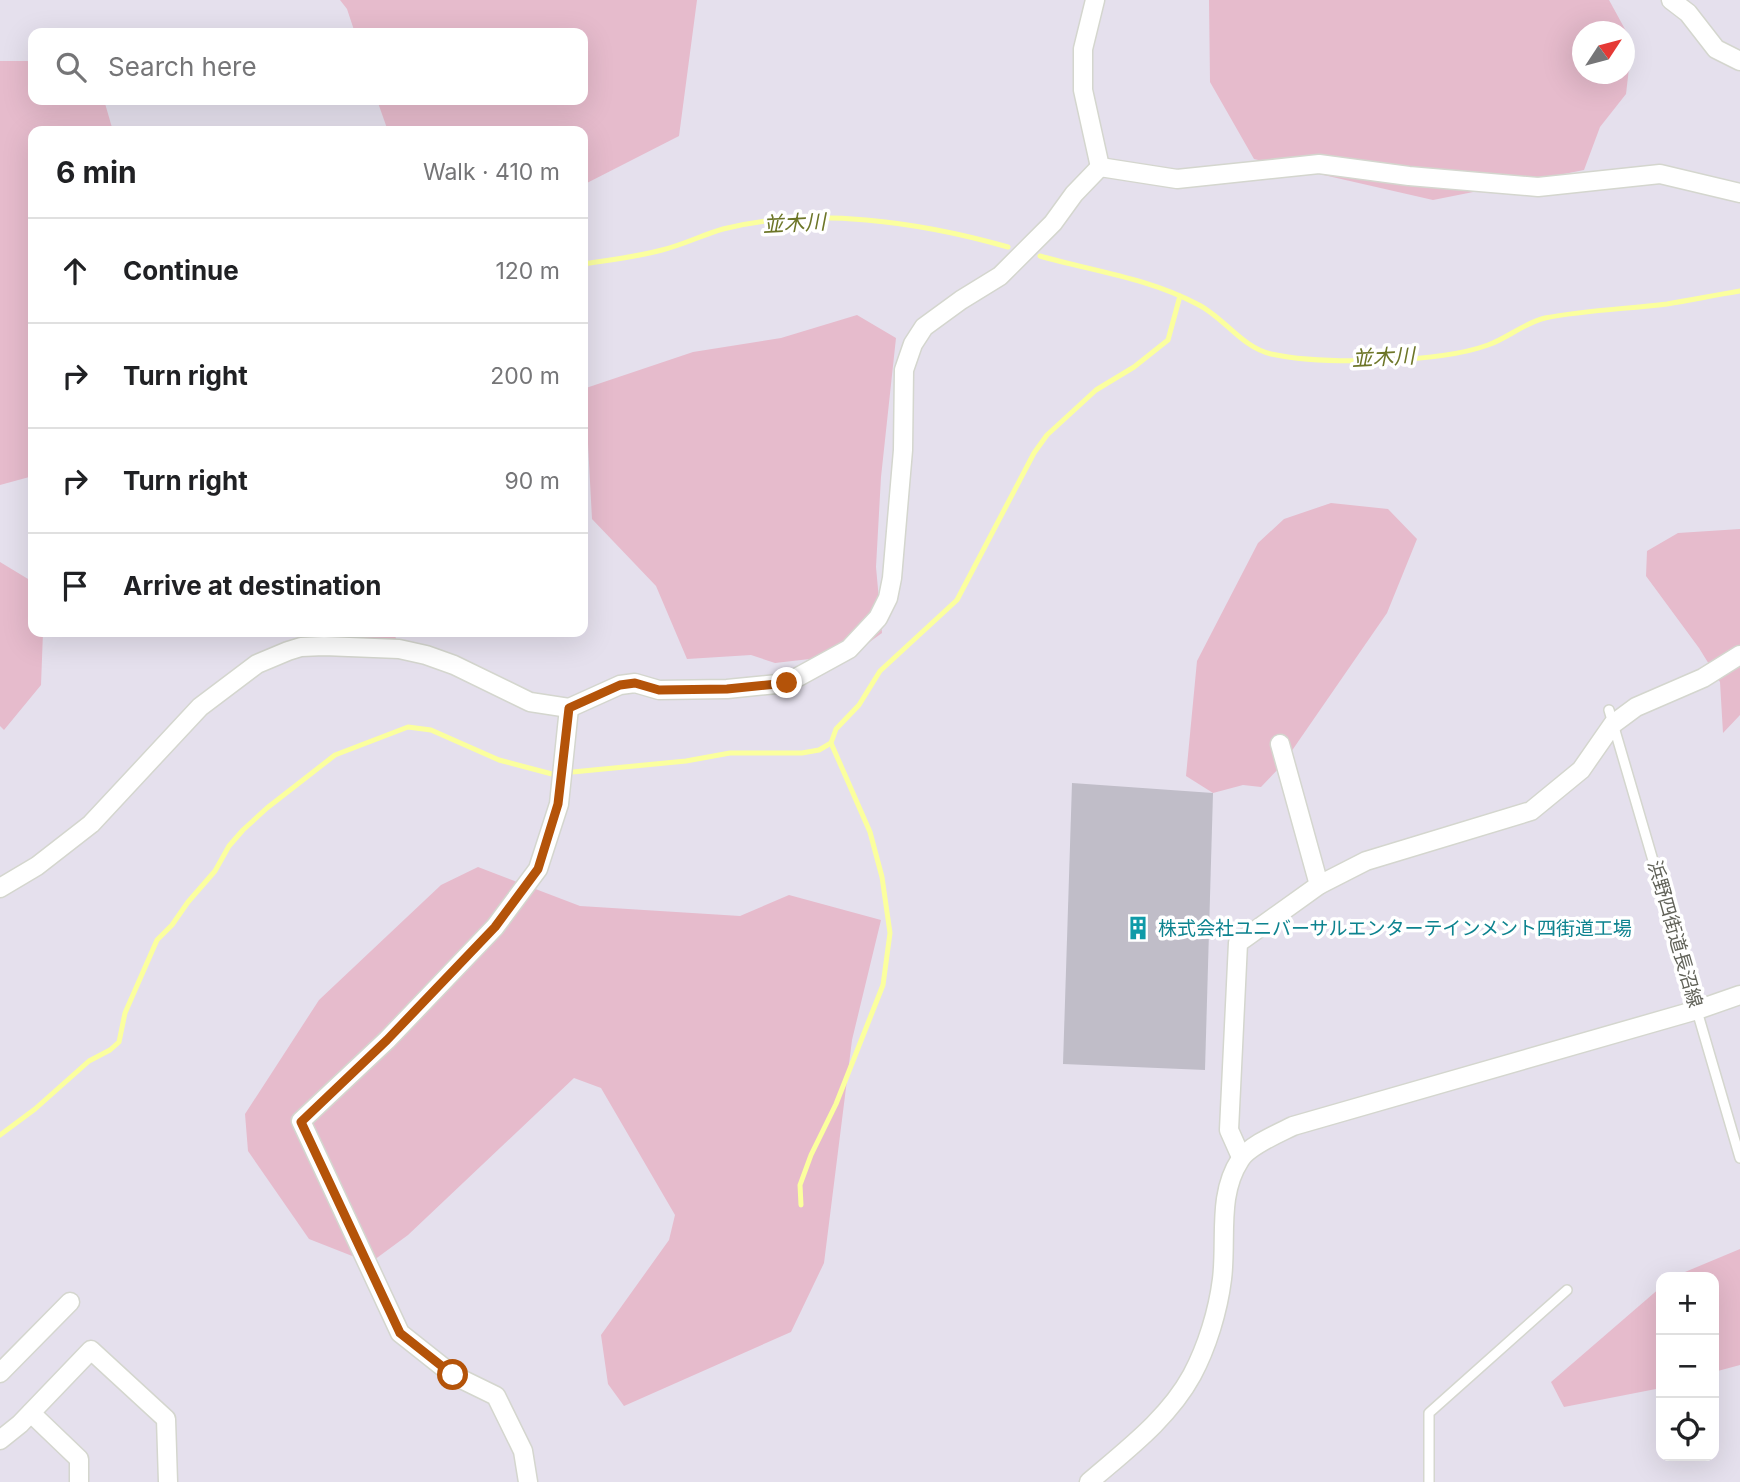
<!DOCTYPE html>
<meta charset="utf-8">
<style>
:root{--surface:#fff;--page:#f6f6f6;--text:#202124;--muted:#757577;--line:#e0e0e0}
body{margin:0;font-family:Inter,"Noto Sans JP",sans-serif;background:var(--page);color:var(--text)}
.controls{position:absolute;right:21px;bottom:21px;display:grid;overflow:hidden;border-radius:14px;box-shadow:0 7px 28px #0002}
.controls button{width:63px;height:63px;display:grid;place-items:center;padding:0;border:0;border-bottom:2px solid var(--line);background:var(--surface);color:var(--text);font:35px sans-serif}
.compass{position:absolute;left:1572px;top:21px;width:63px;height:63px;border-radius:50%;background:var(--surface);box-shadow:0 7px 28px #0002;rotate:54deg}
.stop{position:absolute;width:21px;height:21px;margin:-16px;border:5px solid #b45309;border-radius:50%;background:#fff}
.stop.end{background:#b45309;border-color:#fff;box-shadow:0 2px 7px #0008}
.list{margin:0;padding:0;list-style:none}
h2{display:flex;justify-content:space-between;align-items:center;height:91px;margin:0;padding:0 28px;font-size:30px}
h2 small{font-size:23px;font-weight:400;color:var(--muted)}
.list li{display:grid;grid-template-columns:46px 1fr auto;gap:21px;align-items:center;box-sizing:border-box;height:105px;padding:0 28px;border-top:2px solid var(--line)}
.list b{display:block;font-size:26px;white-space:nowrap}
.list em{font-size:23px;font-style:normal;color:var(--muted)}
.icon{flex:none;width:38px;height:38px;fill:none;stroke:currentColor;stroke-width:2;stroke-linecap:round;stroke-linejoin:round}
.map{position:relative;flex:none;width:1740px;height:1482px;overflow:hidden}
.search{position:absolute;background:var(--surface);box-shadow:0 7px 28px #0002;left:28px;top:28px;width:560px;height:77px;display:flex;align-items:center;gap:18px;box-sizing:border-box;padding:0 24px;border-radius:14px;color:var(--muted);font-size:26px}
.panel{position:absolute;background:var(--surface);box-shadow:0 7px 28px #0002;left:28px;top:126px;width:560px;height:511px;border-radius:14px}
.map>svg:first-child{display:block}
.green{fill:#e6bbcc;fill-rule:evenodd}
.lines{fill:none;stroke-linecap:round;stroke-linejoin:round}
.stream{stroke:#fbff9e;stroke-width:5}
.building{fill:#c0bdc8}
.lane-casing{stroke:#d4d6ce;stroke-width:12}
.street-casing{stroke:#d4d6ce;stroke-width:21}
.lane{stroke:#fff;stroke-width:9}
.street{stroke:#fff;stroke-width:18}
.route{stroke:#b45309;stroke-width:9}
.labels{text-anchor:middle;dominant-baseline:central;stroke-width:7;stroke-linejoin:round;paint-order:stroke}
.culture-label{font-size:19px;fill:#0d838f;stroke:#fff;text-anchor:start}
.street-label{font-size:19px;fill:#616259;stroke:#fff}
.water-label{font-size:21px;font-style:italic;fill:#6d7628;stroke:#fff}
</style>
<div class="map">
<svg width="1740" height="1482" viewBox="0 0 1740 1482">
<rect width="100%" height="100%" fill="#e5e0ed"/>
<!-- green -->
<g class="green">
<path d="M340,0H697L679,136L583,185V131H388L377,100H583V33H355L347,9Z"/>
<path d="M1209,0H1609L1632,42L1626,94L1600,127L1584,170L1433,200L1254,159L1210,82ZM1582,32H1624V74H1582Z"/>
<path d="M0,61H33V100H104L113,131H33V476L0,485Z"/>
<path d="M857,315L896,338L881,477L876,567L882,633L853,654L775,663L751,655L687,659L656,586L592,519L588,444L583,445V389L693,352L781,338Z"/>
<path d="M1331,503L1388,509L1417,539L1387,613L1282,765L1261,787L1243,785L1213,793L1186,776L1197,661L1258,543L1284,519Z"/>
<path d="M1740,529V715L1723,733L1720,682L1699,648L1646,576L1647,551L1678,533Z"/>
<path d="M0,562L33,582V632H43L41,685L4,730L0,726Z"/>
<path d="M307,632H394L399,649L324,646Z"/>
<path d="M478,867L580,906L740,916L789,895L881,920L852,1040L824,1263L791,1332L624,1406L608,1384L601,1335L669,1240L675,1215L601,1088L574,1078L408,1235L370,1263L309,1239L248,1151L245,1114L319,1000L441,885Z"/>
<path d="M1740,1249V1365L1714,1372V1277H1673Z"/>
<path d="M1661,1287V1388L1564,1407L1551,1382Z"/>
</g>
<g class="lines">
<!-- stream -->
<g class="stream">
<path d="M1040,256C1093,271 1148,278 1197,304C1224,317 1241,347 1271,354C1322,365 1439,363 1488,345C1508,338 1524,323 1545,318C1585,310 1626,309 1667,304C1691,300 1716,295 1740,291"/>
<path d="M583,264C609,260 636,257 662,250C683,245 702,235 723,229C813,206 920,222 1008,247"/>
<path d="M0,1135L35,1109L89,1061L110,1050L119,1042L125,1013L157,940L172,925L188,902L215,871L229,846L243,830L267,808L335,755L408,727L431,730L499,760L552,774L686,761L730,753H802L819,750L831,743"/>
<path d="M801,1205L800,1185L811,1155L836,1104L883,985L890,933L882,877L870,832L831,743L836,729L859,705L880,671L957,600L1034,453L1047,435L1096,390L1134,367L1168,340L1180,296"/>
</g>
</g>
<!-- building -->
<path class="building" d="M1072,783L1213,793L1205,1070L1063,1064Z"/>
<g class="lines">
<!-- lane casing -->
<g class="lane-casing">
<g id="lane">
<path d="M1609,710L1740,1158"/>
<path d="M1429,1482V1413L1567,1290"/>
</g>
</g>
<!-- street casing -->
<g class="street-casing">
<g id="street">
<path d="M1095,0L1083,49V90L1100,167"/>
<path d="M1671,0L1688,13L1716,49L1740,61"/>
<path d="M1100,167L1177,179L1319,164L1409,176L1538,187L1660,174L1740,193"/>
<path d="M1280,744L1319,885"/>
<path d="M0,888L37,866L91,824L200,707L257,664L288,651L301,647L324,646L399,649L426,655L454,665L530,702L569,708L620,685L635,683L659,690L727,689L787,683L849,649L878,618L888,598L892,578L903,450L904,370L913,344L924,327L961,300L1000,276L1053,223L1074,194L1100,167"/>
<path d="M1241,1157L1229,1130L1238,943L1319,885L1366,861L1531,811L1581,770L1613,724L1636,707L1703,678L1740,655"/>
<path d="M0,1373L70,1302"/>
<path d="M31,1413L79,1459V1482"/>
<path d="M0,1440L20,1424L91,1350L166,1419L168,1482"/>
<path d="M528,1482L523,1451L496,1396L453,1375L400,1333L301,1121L387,1040L495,927L538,869L559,804L569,708"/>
<path d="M1089,1482C1126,1450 1168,1419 1192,1375C1207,1347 1218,1311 1222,1279C1227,1239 1217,1195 1240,1160C1248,1146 1279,1133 1293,1126L1697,1010L1740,995"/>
</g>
</g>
<!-- lane -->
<use href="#lane" class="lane"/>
<!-- street -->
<use href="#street" class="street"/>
</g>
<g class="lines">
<!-- route -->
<path class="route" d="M453,1375L400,1333L301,1122L387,1040L495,927L538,869L558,804L569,708L620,685L635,683L659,690L727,689L787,683"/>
</g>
<!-- icons -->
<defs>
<g id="building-bare" transform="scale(1.89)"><path d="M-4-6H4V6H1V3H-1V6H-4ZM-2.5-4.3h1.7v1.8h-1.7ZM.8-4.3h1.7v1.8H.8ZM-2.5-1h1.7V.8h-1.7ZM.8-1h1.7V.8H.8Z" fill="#0f9aa8" stroke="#fff" stroke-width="2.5" paint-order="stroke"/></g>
</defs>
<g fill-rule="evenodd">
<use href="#building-bare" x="1138" y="928"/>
</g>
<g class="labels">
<!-- culture labels -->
<g class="culture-label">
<text x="1158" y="928">株式会社ユニバーサルエンターテインメント四街道工場</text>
</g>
<!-- street labels -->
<g class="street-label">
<text transform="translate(1675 934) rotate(74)">浜野四街道長沼線</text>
</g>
<!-- water labels -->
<g class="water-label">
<text transform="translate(794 223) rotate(-3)">並木川</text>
<text transform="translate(1383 357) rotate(-3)">並木川</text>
</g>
</g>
</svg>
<div class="controls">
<button>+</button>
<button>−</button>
<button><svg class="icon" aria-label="locate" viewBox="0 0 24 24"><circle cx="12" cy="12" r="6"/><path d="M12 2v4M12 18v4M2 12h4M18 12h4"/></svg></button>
</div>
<svg class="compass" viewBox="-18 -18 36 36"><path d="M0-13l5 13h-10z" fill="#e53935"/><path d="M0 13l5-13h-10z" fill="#757577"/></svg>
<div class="stop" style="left:453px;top:1375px"></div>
<div class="stop end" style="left:787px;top:683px"></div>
<div class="search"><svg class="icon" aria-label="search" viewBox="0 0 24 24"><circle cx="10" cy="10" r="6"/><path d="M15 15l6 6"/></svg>Search here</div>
<section class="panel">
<h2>6 min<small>Walk · 410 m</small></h2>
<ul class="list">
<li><svg class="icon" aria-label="ahead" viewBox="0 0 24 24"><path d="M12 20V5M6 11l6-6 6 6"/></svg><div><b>Continue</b></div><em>120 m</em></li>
<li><svg class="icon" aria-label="right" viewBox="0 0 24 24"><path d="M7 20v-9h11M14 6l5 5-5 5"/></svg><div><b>Turn right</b></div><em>200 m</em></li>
<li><svg class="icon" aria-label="right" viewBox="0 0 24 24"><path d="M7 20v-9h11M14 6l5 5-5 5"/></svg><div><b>Turn right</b></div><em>90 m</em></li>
<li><svg class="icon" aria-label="arrive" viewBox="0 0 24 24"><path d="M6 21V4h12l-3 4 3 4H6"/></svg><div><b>Arrive at destination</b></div></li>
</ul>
</section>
</div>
